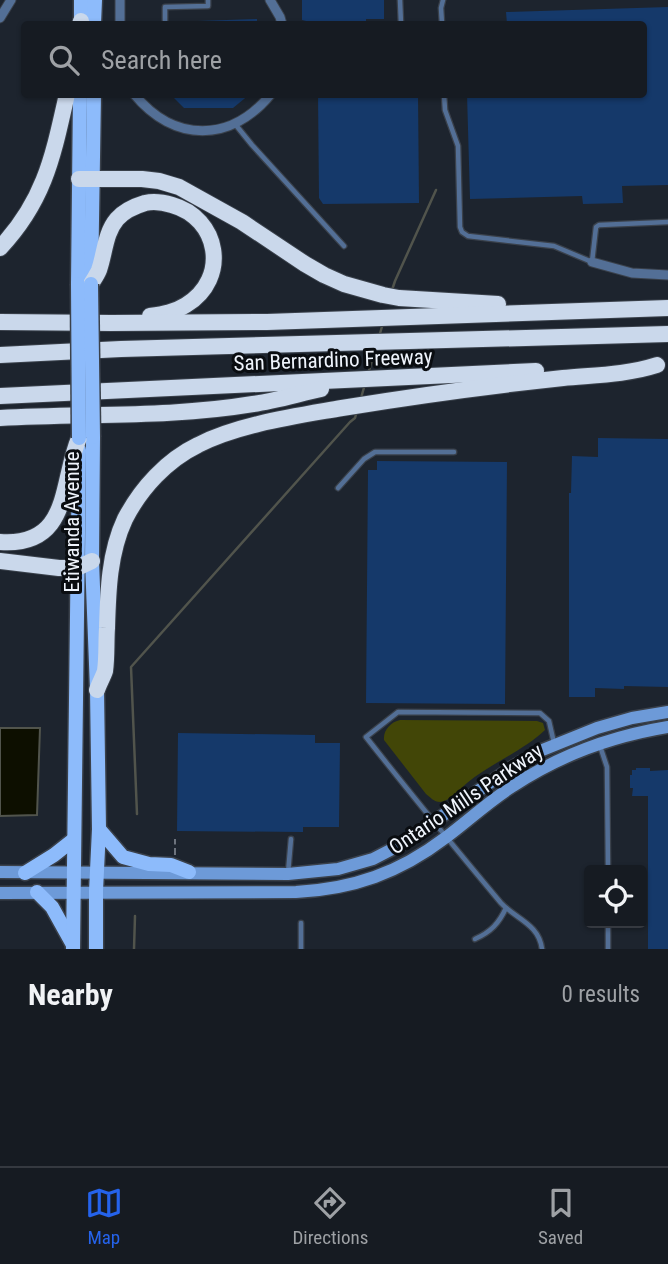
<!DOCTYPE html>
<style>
:root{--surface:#161b22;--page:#1f242a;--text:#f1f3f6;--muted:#9ea1a5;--line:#353940;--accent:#2563eb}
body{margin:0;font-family:"Roboto Condensed",sans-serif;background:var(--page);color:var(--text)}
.controls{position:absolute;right:21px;bottom:21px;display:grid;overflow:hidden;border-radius:7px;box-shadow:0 2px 5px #0004}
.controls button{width:63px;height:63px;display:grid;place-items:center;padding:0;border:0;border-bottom:2px solid var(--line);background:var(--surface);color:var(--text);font:35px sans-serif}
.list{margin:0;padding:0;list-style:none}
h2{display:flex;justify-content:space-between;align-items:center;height:91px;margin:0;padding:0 28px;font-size:30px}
h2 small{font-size:23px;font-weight:400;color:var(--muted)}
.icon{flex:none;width:38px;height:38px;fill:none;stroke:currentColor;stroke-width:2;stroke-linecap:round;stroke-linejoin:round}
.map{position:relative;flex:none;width:668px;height:949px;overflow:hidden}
.search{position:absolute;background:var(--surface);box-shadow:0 2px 5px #0004;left:21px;right:21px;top:21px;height:77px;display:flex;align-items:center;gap:18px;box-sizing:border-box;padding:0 24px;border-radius:7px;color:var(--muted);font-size:26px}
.sheet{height:217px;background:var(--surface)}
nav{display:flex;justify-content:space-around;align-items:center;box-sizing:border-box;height:98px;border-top:2px solid var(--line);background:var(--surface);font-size:19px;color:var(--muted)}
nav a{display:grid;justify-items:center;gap:4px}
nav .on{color:var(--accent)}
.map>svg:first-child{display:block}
.green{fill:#424607}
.water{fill:#0d0f00;stroke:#51544c;stroke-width:2}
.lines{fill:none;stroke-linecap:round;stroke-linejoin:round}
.stream{stroke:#51544c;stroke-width:2.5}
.building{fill:#15396a}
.lane-casing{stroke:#3a414b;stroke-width:7}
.street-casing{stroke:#3a414b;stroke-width:11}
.secondary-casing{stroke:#3a414b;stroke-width:15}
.primary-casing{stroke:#3a414b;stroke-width:17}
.highway-casing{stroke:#3a414b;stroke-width:18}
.path{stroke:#6d737d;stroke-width:2;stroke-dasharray:7 3.5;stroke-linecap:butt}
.lane{stroke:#536f96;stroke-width:4.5}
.street{stroke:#536f96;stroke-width:9}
.secondary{stroke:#6d9ad8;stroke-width:12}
.primary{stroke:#8dbbfb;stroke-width:14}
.highway{stroke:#cad8eb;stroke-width:16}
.primary-bridge-casing{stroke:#3a414b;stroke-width:17;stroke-linecap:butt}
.primary-bridge{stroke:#8dbbfb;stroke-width:14}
.labels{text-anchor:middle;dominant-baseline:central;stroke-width:6;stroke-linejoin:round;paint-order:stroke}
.street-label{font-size:21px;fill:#eff4fc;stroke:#0a0d11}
</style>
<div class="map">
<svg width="668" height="949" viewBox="0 0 668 949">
<rect width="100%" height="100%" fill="#1d242e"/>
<!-- green -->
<path class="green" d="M400,720L537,721L543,723L545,730C523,751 491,763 467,783C460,789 450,801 440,802C434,802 430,797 426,794L384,740C383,730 391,722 400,720Z"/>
<!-- water -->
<path class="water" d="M0,728H40L37,815L0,816Z"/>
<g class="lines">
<!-- stream -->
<g class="stream">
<path d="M392,290L395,281L436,190"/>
<path d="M379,337L383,323"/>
<path d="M368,374L376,347"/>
<path d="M361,398L365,384"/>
<path d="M137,814L131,667L350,422L355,418L357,411"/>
<path d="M134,949L135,916"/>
</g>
</g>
<!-- building -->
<g class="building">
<path d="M302,0H384V19H366V24H306V21L302,20Z"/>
<path d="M668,7V185L622,186L623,203L583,204L582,196L470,199L467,94H644V24H507L506,12Z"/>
<path d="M257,19V24H197V21Z"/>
<path d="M174,94H250L233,108H184L174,98Z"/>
<path d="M318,94H418L419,203L323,204L319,198Z"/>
<path d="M598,438L668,439V687L624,686V689L595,688V697H569V493H571L572,456L598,457Z"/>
<path d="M377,461L507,462L505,704L366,703L368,470H377Z"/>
<path d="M178,733L315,735V743H340L339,827H303V832L177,831Z"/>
<path d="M636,768H650V771L668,770V949H648V796H632L633,788H630V775H632V770H636Z"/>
</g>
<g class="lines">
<!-- lane casing -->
<g class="lane-casing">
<g id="lane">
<path d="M400,0L401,24"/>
<path d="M165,24V7L208,6V0"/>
<path d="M442,24L441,8L443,0"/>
<path d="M444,94L445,110L458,146L460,227L462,232L468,236L554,246L592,262L596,227L599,225L668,222"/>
<path d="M235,124L252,145L344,246"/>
<path d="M338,488L364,459L375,452H454"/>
<path d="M600,746L607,767L608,870"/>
<path d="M288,873L291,839"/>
<path d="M301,923V949"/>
<path d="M608,923V949"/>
<path d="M475,939C491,932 499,923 506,908"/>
<path d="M542,949C539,924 516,919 501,903C455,848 410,793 366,737L398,712L540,713L549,721L554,743"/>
</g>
</g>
<!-- street casing -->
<g class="street-casing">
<g id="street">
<path d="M270,0L280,17L282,24"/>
<path d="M0,18L11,0"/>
<path d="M120,24V0"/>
<path d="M134,94C174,143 231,143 271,94"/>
<path d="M592,262L632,273L668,275"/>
</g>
</g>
<!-- secondary casing -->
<g class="secondary-casing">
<g id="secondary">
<path d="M0,872L288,874L338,869L373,859L402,844L511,768L540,751L597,728L632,718L668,712"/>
<path d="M0,893L296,892C353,889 399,873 445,838C468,821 489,801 513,786C560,755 613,736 668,727"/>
</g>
</g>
<!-- primary casing -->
<g class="primary-casing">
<g id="primary">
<path d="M81,24V0"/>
<path d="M94,24L95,0"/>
<path d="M78,284L80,94"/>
<path d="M91,284L94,94"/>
<path d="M93,437L92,561L97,690L99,829L96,891V949"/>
<path d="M99,829L123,857L149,864L171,865L189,872"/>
<path d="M25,873L54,855L73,840"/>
<path d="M37,892L52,907L72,943"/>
<path d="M73,949L79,450"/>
</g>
</g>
<!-- highway casing -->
<g class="highway-casing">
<g id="highway">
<path d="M80,24L81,21"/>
<path d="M79,179H142L159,181L179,187L242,222L305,264L324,275L344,284L383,295L399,298L498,304"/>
<path d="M0,248C45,200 53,156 67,94"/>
<path d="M91,284C94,279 97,275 99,270C105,253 105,233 117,219C124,211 135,206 145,203C154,201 162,202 172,205C219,218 230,278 186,305C175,312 163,314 150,316"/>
<path d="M0,322L111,323L267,322L668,308"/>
<path d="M0,355L121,349L668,334"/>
<path d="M0,396L536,371"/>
<path d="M0,418C84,413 169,418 253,404C275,401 298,394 321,389"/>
<path d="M0,542C71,547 60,483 79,438"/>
<path d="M0,561L59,568H77L92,561"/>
<path d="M97,690C99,684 103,677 105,671C107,657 106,642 107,628C108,592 109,553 125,519C141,488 167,460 198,445C239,424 297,416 342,408C415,396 489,386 563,378C595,375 626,375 657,365"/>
</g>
</g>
<!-- path -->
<path class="path" d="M175,855V839"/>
<!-- lane -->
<use href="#lane" class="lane"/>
<!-- street -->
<use href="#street" class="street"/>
<!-- secondary -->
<use href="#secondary" class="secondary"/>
<!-- primary -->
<use href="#primary" class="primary"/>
<!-- highway -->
<use href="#highway" class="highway"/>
<!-- primary-bridge casing -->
<g class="primary-bridge-casing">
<g id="primary-bridge">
<path d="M78,284L79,438"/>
<path d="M91,284L93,437"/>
</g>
</g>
<!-- primary-bridge -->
<use href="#primary-bridge" class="primary-bridge"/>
</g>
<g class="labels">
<!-- street labels -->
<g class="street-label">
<text transform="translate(333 360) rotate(-2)">San Bernardino Freeway</text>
<text transform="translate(72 522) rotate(-90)">Etiwanda Avenue</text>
<text transform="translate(466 799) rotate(-34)">Ontario Mills Parkway</text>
</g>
</g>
</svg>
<div class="controls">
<button><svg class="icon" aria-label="locate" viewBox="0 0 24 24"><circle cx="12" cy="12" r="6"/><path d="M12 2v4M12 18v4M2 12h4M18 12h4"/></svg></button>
</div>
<div class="search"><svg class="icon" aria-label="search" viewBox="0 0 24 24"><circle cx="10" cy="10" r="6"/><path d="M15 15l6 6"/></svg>Search here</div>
</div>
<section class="sheet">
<h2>Nearby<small>0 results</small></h2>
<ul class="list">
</ul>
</section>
<nav>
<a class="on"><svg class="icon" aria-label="map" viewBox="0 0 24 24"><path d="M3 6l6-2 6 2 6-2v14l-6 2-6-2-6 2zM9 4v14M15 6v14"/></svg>Map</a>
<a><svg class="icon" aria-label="directions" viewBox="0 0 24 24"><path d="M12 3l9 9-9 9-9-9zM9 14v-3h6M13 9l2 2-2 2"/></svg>Directions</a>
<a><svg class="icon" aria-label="saved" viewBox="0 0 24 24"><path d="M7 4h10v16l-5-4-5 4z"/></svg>Saved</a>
</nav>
